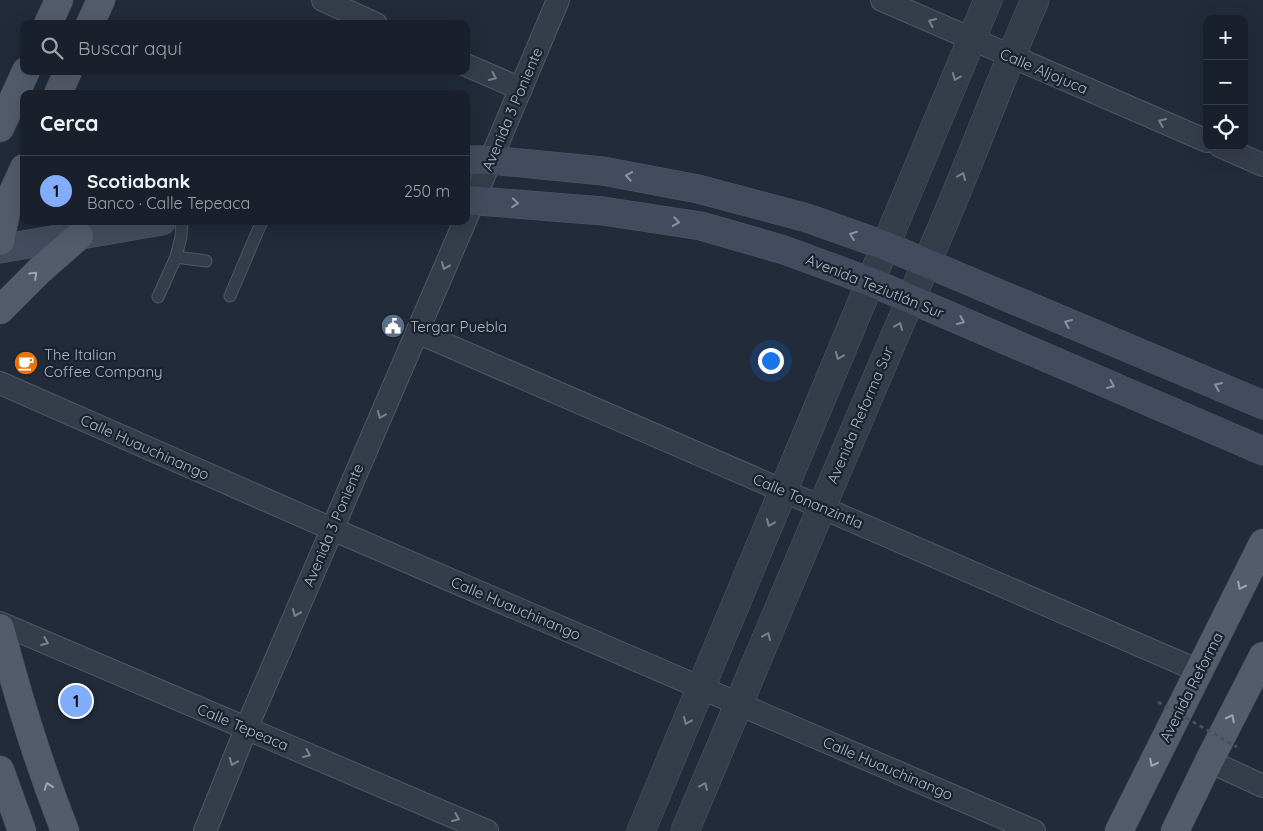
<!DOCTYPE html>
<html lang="es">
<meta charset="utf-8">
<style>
:root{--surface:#19202c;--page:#222834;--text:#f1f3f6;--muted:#9fa3a9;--line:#373e48;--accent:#81adfa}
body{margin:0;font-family:Quicksand,sans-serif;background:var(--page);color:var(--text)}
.controls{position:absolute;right:15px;top:15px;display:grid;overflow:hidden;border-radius:10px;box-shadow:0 5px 20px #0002}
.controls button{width:45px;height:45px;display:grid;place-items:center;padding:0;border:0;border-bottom:1px solid var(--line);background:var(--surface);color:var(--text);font:25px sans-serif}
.you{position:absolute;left:770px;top:360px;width:18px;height:18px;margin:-12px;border:4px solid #fff;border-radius:50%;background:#1a73e8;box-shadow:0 0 0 8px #1a73e833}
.badge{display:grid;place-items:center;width:32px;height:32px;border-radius:50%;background:var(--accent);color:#111;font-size:16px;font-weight:700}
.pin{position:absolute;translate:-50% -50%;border:2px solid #fff;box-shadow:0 1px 5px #0006}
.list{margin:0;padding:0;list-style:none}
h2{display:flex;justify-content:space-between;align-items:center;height:65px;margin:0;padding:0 20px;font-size:21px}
h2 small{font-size:16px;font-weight:400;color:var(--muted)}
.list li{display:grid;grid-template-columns:32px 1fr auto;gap:15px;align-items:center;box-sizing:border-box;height:70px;padding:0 20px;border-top:1px solid var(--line)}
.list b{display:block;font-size:19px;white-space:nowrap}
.list p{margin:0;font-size:16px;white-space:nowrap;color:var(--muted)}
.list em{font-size:16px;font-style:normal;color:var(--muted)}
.icon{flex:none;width:28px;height:28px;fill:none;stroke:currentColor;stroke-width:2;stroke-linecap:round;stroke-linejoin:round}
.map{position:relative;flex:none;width:1263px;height:831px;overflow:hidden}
.search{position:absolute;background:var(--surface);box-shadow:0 5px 20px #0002;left:20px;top:20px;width:450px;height:55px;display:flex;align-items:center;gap:12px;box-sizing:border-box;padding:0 18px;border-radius:10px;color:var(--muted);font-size:19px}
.panel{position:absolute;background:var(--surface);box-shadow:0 5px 20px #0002;left:20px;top:90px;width:450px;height:135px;border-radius:10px}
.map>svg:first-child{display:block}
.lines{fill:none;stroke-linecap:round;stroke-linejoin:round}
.service-casing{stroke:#505865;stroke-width:13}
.minor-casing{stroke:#505865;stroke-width:24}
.tertiary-casing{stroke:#505865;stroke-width:29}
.secondary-casing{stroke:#505865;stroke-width:29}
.primary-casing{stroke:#3e4654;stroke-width:29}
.service{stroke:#353d4b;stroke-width:11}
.minor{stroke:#353d4b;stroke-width:22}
.tertiary{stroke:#353d4b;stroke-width:28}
.secondary{stroke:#434c5e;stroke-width:28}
.primary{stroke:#535c6b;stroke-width:28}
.path-bridge{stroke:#415559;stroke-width:3;stroke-dasharray:4 4;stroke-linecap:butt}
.oneway{stroke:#79818f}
.oneway2{stroke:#8a92a2}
.oneway3{stroke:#9da6b5}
.labels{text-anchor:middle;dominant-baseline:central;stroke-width:4.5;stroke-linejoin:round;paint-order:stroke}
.street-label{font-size:15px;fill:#b0b8c7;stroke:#1a222f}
.poi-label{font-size:15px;fill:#b0b8c7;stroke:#1a222f;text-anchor:start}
</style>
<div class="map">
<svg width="1263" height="831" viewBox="0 0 1263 831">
<rect width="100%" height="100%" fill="#212b3a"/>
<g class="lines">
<!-- service casing -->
<g class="service-casing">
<g id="service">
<path d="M182,221L181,237L176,257L206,261"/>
<path d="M230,296L262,221"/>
<path d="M158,297L176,257"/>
</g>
</g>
<!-- minor casing -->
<g class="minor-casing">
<g id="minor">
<path d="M323,0L376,24"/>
<path d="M882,0L1207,141"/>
<path d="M466,65L521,89"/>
<path d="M1220,146L1263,165"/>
<path d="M467,216L558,0"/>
<path d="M417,332L1199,671"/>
<path d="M0,383L332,529L1034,831"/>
<path d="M0,623L487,831"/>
<path d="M1209,761L1263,786"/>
<path d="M205,831L246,729L465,221"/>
</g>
</g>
<!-- tertiary casing -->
<g class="tertiary-casing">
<g id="tertiary">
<path d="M641,831L988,0"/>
<path d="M685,831C765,642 844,452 926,264C965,177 997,87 1035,0"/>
</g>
</g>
<!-- secondary casing -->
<g class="secondary-casing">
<g id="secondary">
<path d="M466,160H490L603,171L698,189L807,218L886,246L1263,405"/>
<path d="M466,200L603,211L701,226L784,250L871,282L1263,451"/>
<path d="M0,249L162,221"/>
</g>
</g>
<!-- primary casing -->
<g class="primary-casing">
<g id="primary">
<path d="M48,24L59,0"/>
<path d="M90,24L101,0"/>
<path d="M58,94L68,71"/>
<path d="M0,128L26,71"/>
<path d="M0,241L8,203L24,168"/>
<path d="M0,310L39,271L79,236"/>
<path d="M0,628C18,697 39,765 65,831"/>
<path d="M0,770L22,831"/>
<path d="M1119,831L1263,543"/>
<path d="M1175,831L1209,761L1263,656"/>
</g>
</g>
<!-- service -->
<use href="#service" class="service"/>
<!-- minor -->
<use href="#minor" class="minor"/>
<!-- tertiary -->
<use href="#tertiary" class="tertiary"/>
<!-- secondary -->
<use href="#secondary" class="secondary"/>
<!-- primary -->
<use href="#primary" class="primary"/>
<!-- path-bridge -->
<path class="path-bridge" d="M1158,702L1237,747"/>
</g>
<!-- one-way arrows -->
<defs><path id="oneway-chevron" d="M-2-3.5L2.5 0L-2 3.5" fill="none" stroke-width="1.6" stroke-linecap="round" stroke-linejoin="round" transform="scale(1.25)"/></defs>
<g class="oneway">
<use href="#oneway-chevron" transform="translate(932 22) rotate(-156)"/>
<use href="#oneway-chevron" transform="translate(493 77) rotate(24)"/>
<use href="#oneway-chevron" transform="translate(956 77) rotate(112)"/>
<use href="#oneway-chevron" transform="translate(1162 122) rotate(-157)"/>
<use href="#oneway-chevron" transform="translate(962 176) rotate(-68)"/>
<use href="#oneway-chevron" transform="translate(445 266) rotate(114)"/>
<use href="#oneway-chevron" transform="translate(899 326) rotate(-67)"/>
<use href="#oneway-chevron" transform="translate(839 356) rotate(113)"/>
<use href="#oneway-chevron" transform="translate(381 415) rotate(113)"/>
<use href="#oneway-chevron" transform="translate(770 523) rotate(113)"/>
<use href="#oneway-chevron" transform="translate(296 613) rotate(113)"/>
<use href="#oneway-chevron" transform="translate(767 636) rotate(-67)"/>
<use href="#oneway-chevron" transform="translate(45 642) rotate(23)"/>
<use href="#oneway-chevron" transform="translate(687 721) rotate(113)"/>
<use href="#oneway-chevron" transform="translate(307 754) rotate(23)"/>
<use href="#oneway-chevron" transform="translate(233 762) rotate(112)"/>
<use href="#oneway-chevron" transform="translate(704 786) rotate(-67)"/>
<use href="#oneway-chevron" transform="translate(456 818) rotate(23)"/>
</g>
<g class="oneway2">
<use href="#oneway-chevron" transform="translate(629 176) rotate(-170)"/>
<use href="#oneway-chevron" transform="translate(515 203) rotate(5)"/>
<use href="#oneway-chevron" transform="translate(676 222) rotate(9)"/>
<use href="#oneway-chevron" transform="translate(853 235) rotate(-160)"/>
<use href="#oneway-chevron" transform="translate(961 321) rotate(23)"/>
<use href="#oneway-chevron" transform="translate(1068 323) rotate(-157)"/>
<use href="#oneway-chevron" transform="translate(1111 385) rotate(23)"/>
<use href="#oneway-chevron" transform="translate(1218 386) rotate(-157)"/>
</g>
<g class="oneway3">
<use href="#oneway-chevron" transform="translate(34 275) rotate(-44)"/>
<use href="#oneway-chevron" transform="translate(1241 586) rotate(117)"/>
<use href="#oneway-chevron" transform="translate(1231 718) rotate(-63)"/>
<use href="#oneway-chevron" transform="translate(1153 763) rotate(117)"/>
<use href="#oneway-chevron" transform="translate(48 786) rotate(-109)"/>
</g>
<!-- icons -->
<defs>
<g id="civic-disc" transform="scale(1.25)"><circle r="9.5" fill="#5c6f8a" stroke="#1a222f"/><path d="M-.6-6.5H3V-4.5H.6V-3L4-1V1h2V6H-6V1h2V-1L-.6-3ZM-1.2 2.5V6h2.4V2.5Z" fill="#fff"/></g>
<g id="cafe-disc" transform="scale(1.25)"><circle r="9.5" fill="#e8710a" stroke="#1a222f"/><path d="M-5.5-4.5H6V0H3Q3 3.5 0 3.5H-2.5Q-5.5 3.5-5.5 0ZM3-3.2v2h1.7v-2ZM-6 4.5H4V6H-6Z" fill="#fff"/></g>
</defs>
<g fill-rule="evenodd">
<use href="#civic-disc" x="393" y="326"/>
<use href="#cafe-disc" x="26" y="363"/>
</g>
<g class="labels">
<!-- street labels -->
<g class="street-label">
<text transform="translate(1044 71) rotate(23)">Calle Aljojuca</text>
<text transform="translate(512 109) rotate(-67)">Avenida 3 Poniente</text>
<text transform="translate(875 286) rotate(22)">Avenida Teziutlán Sur</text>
<text transform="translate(860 415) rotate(-67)">Avenida Reforma Sur</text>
<text transform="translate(145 447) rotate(24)">Calle Huauchinango</text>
<text transform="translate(808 501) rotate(23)">Calle Tonanzintla</text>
<text transform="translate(333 525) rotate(-67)">Avenida 3 Poniente</text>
<text transform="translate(516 608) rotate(23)">Calle Huauchinango</text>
<text transform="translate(1191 687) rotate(-63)">Avenida Reforma</text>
<text transform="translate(243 727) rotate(23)">Calle Tepeaca</text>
<text transform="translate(888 768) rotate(23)">Calle Huauchinango</text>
</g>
<!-- poi labels -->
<g class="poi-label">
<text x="410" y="326">Tergar Puebla</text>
<text x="44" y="354">The Italian<tspan x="44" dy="17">Coffee Company</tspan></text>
</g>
</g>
</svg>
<div class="controls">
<button>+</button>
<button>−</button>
<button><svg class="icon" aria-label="locate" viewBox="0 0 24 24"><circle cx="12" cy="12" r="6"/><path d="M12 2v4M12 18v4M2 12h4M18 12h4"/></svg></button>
</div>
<div class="you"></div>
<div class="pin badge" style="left:76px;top:701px">1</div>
<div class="search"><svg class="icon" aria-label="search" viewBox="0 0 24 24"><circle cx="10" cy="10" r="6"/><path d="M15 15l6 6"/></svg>Buscar aquí</div>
<section class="panel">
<h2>Cerca<small></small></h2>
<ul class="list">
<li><span class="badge">1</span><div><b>Scotiabank</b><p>Banco · Calle Tepeaca</p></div><em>250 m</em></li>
</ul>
</section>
</div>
